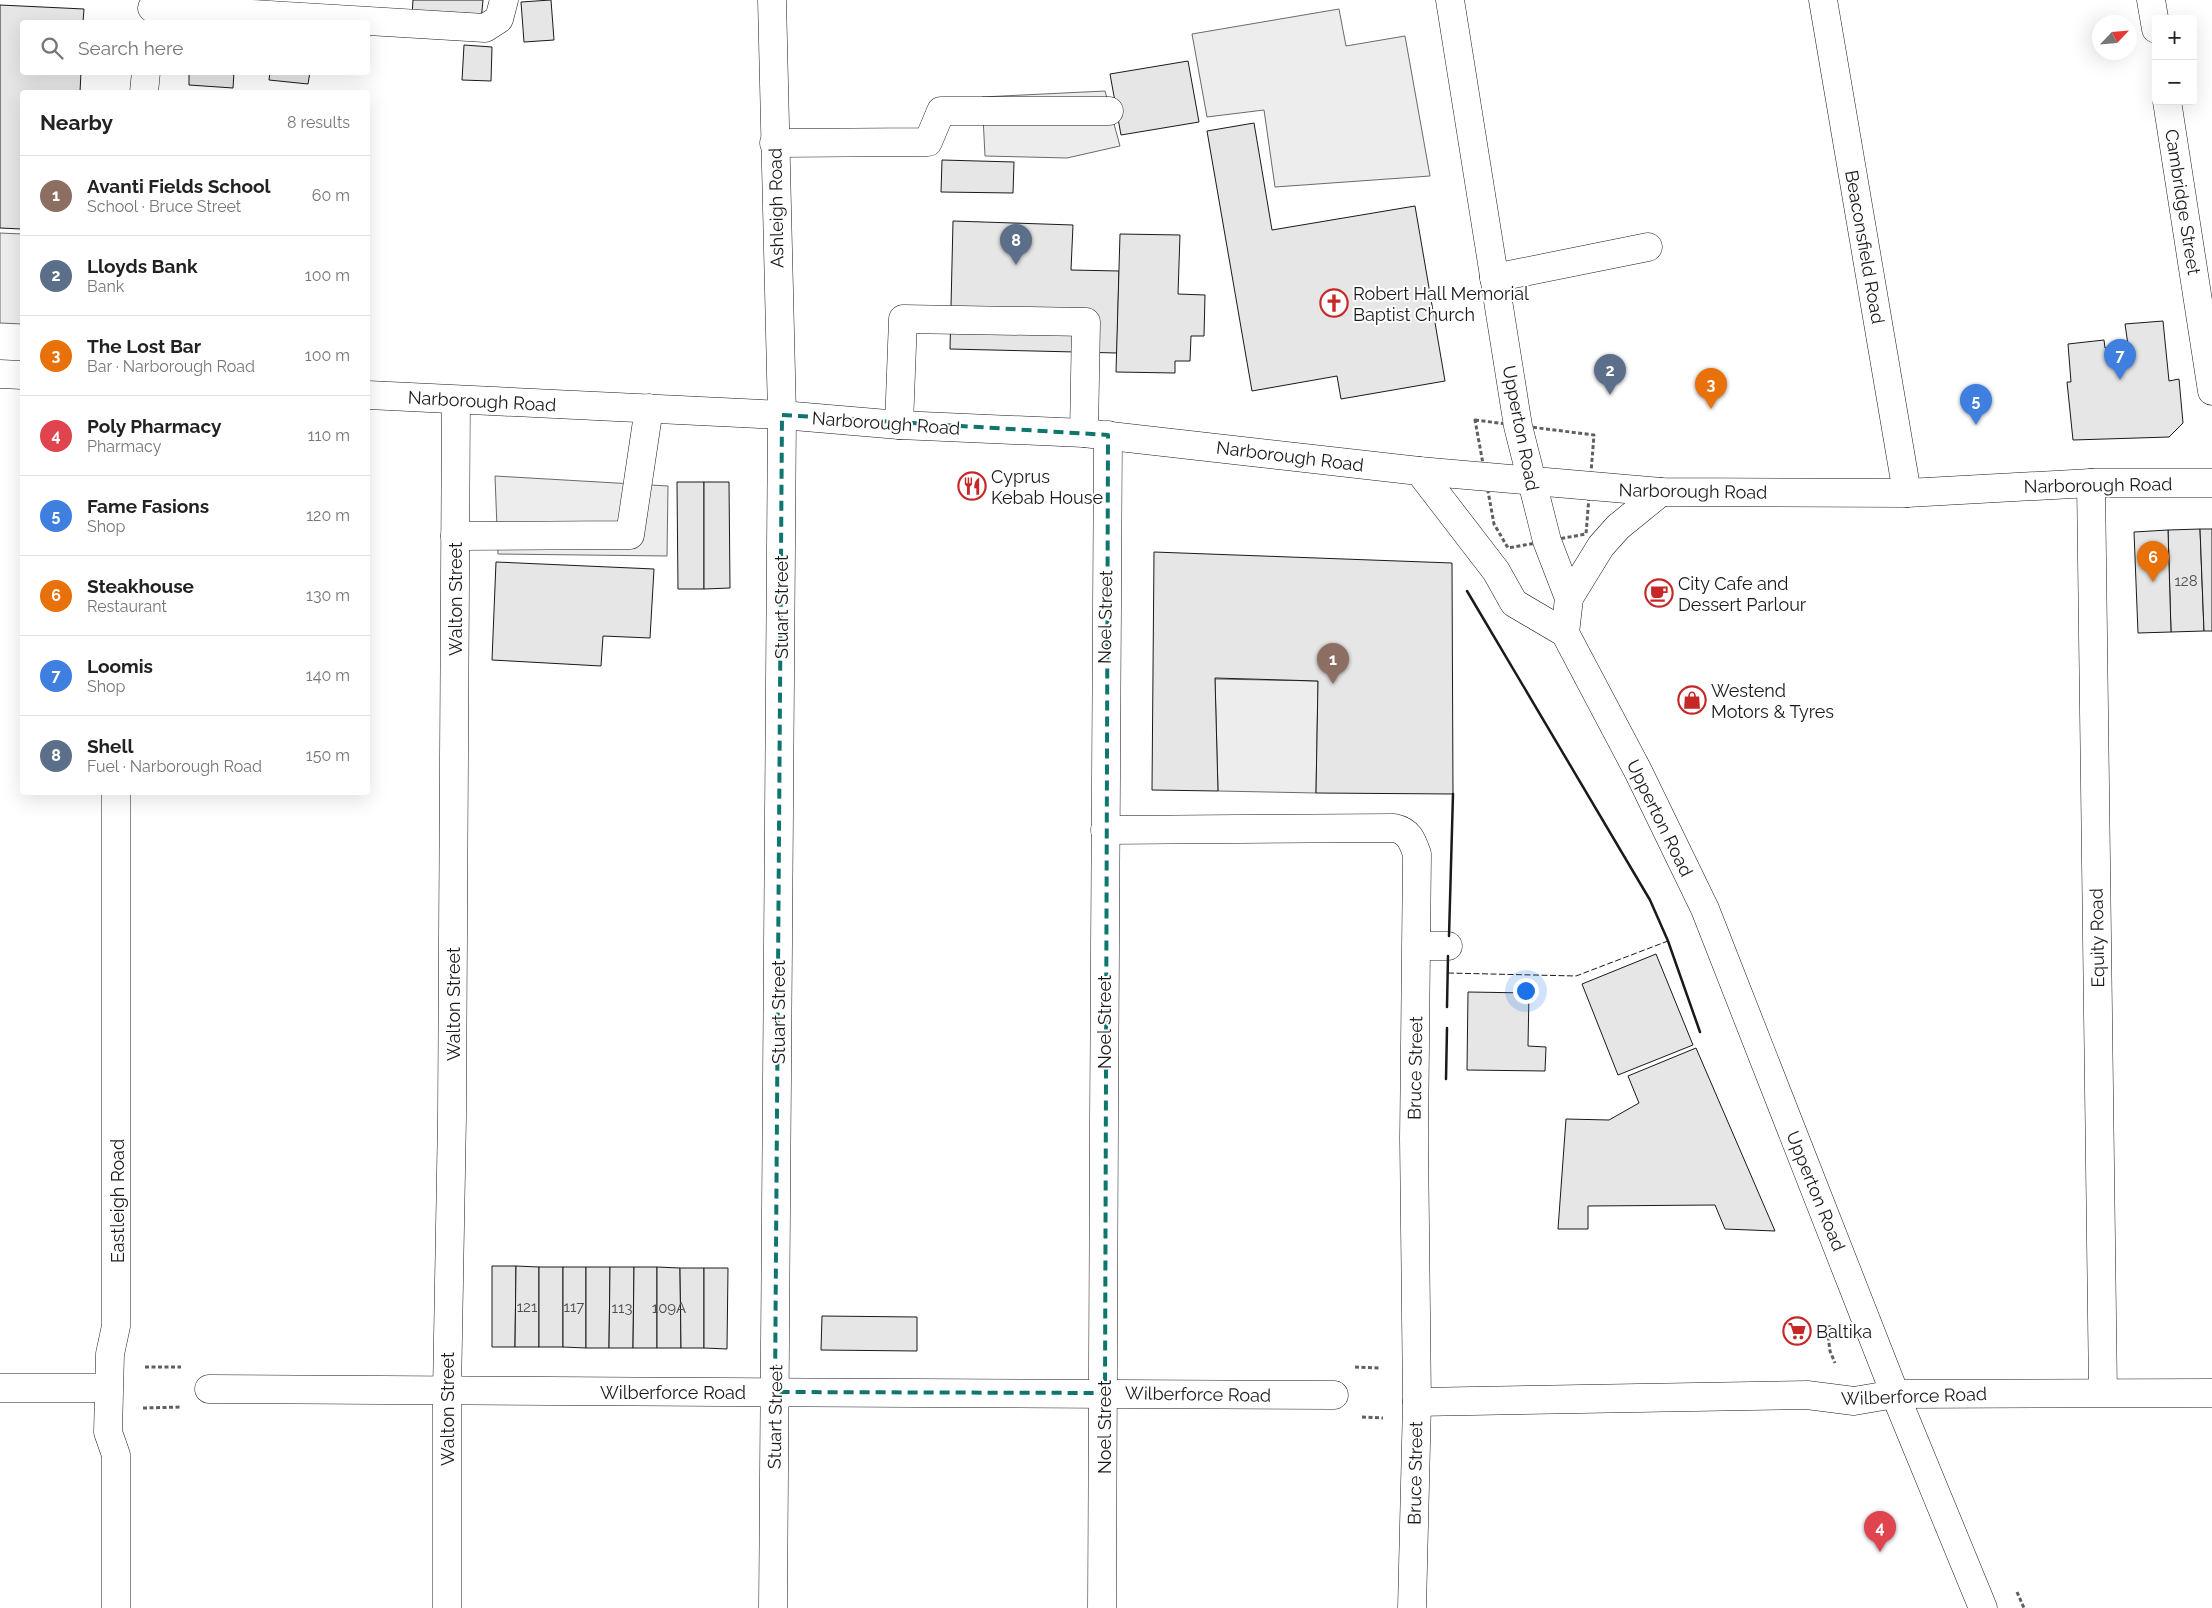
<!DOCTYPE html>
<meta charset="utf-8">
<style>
:root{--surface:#fff;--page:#f6f6f6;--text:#222;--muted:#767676;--line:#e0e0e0;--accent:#b45309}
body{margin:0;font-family:Raleway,sans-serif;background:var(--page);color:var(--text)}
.controls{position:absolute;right:15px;top:15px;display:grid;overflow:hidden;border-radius:5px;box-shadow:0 5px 20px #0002}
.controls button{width:45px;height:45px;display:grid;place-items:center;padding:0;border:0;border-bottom:1px solid var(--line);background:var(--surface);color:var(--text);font:25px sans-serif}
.compass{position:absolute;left:2092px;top:15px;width:45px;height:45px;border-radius:50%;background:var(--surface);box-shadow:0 5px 20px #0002;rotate:64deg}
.you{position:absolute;left:1525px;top:990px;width:18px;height:18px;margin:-12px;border:4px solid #fff;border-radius:50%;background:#1a73e8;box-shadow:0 0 0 8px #1a73e833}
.badge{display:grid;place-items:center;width:32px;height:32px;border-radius:50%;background:var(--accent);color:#fff;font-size:16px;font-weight:700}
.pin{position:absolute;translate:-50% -41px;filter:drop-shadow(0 1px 2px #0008)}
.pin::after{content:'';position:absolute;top:26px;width:18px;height:15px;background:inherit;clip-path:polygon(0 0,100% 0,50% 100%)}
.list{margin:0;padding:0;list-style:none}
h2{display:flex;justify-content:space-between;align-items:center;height:65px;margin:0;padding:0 20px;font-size:21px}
h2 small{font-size:16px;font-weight:400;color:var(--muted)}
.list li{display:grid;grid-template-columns:32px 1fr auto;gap:15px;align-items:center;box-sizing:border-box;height:80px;padding:0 20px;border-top:1px solid var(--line)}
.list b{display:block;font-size:19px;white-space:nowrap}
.list p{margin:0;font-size:16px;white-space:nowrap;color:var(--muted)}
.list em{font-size:16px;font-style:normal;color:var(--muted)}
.icon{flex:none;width:28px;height:28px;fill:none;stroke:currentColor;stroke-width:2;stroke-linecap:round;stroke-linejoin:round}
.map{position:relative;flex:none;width:2212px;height:1608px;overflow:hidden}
.search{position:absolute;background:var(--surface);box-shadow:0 5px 20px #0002;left:20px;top:20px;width:350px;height:55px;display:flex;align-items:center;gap:12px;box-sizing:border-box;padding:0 18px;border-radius:5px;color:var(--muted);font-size:19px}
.panel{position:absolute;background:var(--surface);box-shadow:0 5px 20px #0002;left:20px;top:90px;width:350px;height:705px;border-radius:5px}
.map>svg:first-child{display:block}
.built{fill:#ededed;stroke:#6a6a6a}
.building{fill:#e6e6e6;stroke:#1a1a1a}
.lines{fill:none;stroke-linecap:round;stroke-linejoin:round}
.minor-casing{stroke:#1a1a1a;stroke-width:29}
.major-casing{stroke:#1a1a1a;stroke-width:29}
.path{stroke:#5f5f5f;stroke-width:3;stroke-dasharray:4 2.5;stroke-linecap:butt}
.minor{stroke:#fff;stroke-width:28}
.major{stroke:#fff;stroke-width:28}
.fence{stroke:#1a1a1a;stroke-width:1;stroke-dasharray:6 2.5;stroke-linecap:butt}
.wall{stroke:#1a1a1a;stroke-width:2.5}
.marked{fill:none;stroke:#0f766e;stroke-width:4;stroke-dasharray:10 6;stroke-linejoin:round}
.labels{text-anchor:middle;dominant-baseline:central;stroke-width:4;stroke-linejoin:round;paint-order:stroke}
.number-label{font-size:15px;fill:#4d4d4d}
.street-label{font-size:18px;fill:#1a1a1a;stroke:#fff}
.poi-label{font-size:18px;fill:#1a1a1a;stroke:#fff;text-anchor:start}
</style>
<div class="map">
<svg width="2212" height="1608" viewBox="0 0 2212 1608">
<rect width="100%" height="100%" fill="#fff"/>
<!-- built -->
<g class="built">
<path d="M1339,9L1346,46L1405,36L1430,176L1275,187L1264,110L1207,117L1192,34Z"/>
<path d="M1105,91L1120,146L1067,158L985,156L982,97Z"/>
<path d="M0,233L22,234V324L0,323Z"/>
<path d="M495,476L668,486L667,556L498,554Z"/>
<path d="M1215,679L1318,681L1316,793L1218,791Z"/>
</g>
<!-- building -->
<g class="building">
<path d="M413,0H483L481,21L412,15Z"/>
<path d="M551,0L554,40L524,42L521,2Z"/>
<path d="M0,5L84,9L83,22H22V72H81L80,92H22V229L0,228Z"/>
<path d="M464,45L492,47L491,81L462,80Z"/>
<path d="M1188,61L1199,122L1121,135L1110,74Z"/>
<path d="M189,72H234L233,88L189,85Z"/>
<path d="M270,72H310L308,84L269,80Z"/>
<path d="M1254,123L1272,230L1415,206L1445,381L1341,399L1337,376L1252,391L1207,131Z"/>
<path d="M942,160L1014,162L1013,193L941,192Z"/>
<path d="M953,221L1073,225L1071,270L1119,271L1117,353L950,349Z"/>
<path d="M1120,234L1180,235L1178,294L1205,295L1204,336H1191L1190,361H1175V373L1116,372Z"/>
<path d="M2163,321L2169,381L2179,379L2183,423L2169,437L2073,440L2067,382H2071L2068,344L2104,340L2105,348L2128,345L2125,324Z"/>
<path d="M677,482H704V589H678Z"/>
<path d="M704,482H729L730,588L704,589Z"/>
<path d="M2200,529L2204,631L2171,632L2168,530Z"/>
<path d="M2200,529H2212V631H2204Z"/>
<path d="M2168,530L2171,632L2138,633L2134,532Z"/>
<path d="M1154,552L1452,563L1453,794L1316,793L1318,681L1215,678L1218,791L1152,790Z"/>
<path d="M496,562L654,569L650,638L603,636L601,666L492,660Z"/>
<path d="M1656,954L1693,1045L1618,1075L1582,984Z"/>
<path d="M1468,992L1529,993L1528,1046L1546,1047L1545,1071L1467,1070Z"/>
<path d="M1696,1048L1775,1231L1725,1229L1715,1205L1588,1206V1229H1558L1566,1119L1609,1120L1639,1103L1628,1076Z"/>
<path d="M492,1266H516L515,1347H492Z"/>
<path d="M516,1266L539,1267V1347H515Z"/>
<rect x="539" y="1267" width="24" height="80"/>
<path d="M563,1267H586V1348L563,1347Z"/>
<path d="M586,1267H610L609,1348H586Z"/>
<path d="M610,1267H634L633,1348H609Z"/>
<path d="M634,1267H657V1348H633Z"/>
<path d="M657,1267L680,1268L681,1348H657Z"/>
<path d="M680,1268H704V1348H681Z"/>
<path d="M704,1268H728L727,1349L704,1348Z"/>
<path d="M822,1316L917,1317V1351L821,1350Z"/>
</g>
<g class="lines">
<!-- minor casing -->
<g class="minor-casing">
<g id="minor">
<path d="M772,0L782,415L773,1608"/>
<path d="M1450,0L1518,426L1547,541L1569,598L1565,633L1638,771L1705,909L1895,1394L1983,1608"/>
<path d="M1823,0L1907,493"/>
<path d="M2151,0L2156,29"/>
<path d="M152,8L485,28L499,19L504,0"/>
<path d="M144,92L146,72"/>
<path d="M2167,101L2212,391"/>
<path d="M774,143L928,142L941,111H1109"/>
<path d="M1494,278L1648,247"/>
<path d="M899,425L903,319L1086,322L1084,433"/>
<path d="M1419,471L1496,571L1514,603L1565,633"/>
<path d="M2091,483L2103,1392"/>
<path d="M455,536L630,535L649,408"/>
<path d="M1569,598L1601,546L1618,527L1661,492"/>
<path d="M1105,830L1394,828C1409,831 1412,840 1417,854L1414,1139L1417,1402L1412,1608"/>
<path d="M1417,946H1448"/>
<path d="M0,1388H108"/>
<path d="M209,1389C584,1394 959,1391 1334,1395"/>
<path d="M1417,1402L1807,1395L1854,1401L1895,1394L2212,1393"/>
<path d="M116,1608V1455L108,1432L110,1354L116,1326V792"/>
<path d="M447,1608V1392L452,1117L456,400"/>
<path d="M1102,1608C1105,1217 1103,826 1108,435"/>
</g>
</g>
<!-- major casing -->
<g class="major-casing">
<g id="major">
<path d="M0,374L22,375"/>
<path d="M368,395L782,415L899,425L1084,433L1419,471L1661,492L1907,493L2091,483H2212"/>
</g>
</g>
<!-- path -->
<g class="path">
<path d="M1475,420L1594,435L1586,534L1508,548L1494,524Z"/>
<path d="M1831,1326L1827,1328L1830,1351L1835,1363"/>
<path d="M145,1367H181"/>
<path d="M1355,1367L1381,1368"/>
<path d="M143,1408L181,1407"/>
<path d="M1362,1417L1383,1418"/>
<path d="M2017,1592L2024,1608"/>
</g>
<!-- minor -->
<use href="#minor" class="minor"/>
<!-- major -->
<use href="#major" class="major"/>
<!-- fence -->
<path class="fence" d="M1448,973L1576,976L1668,941"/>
<!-- wall -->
<g class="wall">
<path d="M1467,591L1650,900L1668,941L1700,1032"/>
<path d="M1449,936L1453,794"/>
<path d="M1447,1007L1448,956"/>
<path d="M1446,1079L1447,1028"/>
</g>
</g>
<!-- marked area -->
<path class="marked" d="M782,415L1108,435L1105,1393L775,1392Z"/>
<!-- icons -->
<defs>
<g id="church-ring" transform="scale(1.4375)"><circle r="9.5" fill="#fff" stroke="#c62828" stroke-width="1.5"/><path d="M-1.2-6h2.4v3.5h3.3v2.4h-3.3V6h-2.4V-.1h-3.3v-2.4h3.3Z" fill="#c62828"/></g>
<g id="restaurant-ring" transform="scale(1.4375)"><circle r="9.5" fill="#fff" stroke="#c62828" stroke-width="1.5"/><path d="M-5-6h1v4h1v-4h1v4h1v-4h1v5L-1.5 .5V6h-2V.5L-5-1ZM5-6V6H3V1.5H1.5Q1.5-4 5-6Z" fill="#c62828"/></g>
<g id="cafe-ring" transform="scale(1.4375)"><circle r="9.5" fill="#fff" stroke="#c62828" stroke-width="1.5"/><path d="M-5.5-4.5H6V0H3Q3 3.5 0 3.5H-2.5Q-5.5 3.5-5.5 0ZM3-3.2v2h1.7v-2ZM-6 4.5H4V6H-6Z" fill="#c62828"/></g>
<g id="shop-ring" transform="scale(1.4375)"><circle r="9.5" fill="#fff" stroke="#c62828" stroke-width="1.5"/><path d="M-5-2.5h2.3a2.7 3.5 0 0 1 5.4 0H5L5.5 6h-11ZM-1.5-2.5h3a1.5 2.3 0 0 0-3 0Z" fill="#c62828"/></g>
<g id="supermarket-ring" transform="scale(1.4375)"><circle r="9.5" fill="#fff" stroke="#c62828" stroke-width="1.5"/><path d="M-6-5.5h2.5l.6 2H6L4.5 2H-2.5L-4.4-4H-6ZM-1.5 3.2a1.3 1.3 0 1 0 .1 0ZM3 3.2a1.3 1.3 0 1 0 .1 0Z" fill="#c62828"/></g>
</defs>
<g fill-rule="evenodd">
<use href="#church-ring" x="1334" y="303"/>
<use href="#restaurant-ring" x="972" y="486"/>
<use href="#cafe-ring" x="1659" y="593"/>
<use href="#shop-ring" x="1692" y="700"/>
<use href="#supermarket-ring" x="1797" y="1331"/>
</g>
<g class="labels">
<!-- number labels -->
<g class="number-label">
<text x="2186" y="581">128</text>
<text x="527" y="1307">121</text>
<text x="574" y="1307">117</text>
<text x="622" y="1308">113</text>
<text x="669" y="1308">109A</text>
</g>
<!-- street labels -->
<g class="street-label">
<text transform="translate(2183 202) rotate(81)">Cambridge Street</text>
<text transform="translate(776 208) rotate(-91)">Ashleigh Road</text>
<text transform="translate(1865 247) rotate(80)">Beaconsfield Road</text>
<text transform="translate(482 401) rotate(3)">Narborough Road</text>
<text transform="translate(886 423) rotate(4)">Narborough Road</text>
<text transform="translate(1521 428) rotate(79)">Upperton Road</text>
<text transform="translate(1290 456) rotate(7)">Narborough Road</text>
<text transform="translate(2098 485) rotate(-1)">Narborough Road</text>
<text transform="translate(1693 491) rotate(1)">Narborough Road</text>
<text transform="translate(455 599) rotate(-90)">Walton Street</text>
<text transform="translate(781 607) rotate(-90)">Stuart Street</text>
<text transform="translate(1105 617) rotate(-89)">Noel Street</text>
<text transform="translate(1660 818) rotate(64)">Upperton Road</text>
<text transform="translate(2097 938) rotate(-91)">Equity Road</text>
<text transform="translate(453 1004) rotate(-90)">Walton Street</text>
<text transform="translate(778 1012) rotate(-90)">Stuart Street</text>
<text transform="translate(1104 1022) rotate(-90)">Noel Street</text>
<text transform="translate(1415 1068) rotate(-89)">Bruce Street</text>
<text transform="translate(1816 1191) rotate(68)">Upperton Road</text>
<text transform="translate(117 1201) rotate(-90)">Eastleigh Road</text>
<text x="673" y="1392">Wilberforce Road</text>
<text transform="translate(1198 1394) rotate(1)">Wilberforce Road</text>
<text transform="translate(1914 1396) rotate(-2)">Wilberforce Road</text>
<text transform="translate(447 1409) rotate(-90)">Walton Street</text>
<text transform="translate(775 1417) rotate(-89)">Stuart Street</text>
<text transform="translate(1104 1427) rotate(-90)">Noel Street</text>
<text transform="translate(1415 1473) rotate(-89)">Bruce Street</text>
</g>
<!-- poi labels -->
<g class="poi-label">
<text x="1353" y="293">Robert Hall Memorial<tspan x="1353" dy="21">Baptist Church</tspan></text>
<text x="991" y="476">Cyprus<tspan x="991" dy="21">Kebab House</tspan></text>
<text x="1678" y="583">City Cafe and<tspan x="1678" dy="21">Dessert Parlour</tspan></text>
<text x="1711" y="690">Westend<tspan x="1711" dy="21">Motors &amp; Tyres</tspan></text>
<text x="1816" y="1331">Baltika</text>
</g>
</g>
</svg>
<div class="controls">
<button>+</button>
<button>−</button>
</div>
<svg class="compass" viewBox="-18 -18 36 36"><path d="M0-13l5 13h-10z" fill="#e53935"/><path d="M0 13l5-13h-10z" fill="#767676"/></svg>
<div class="you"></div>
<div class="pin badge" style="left:1333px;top:684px;background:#8d6e63">1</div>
<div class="pin badge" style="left:1610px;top:395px;background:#5c6f8a">2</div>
<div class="pin badge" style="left:1711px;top:409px;background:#e8710a">3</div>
<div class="pin badge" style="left:1880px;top:1552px;background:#e0444e">4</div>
<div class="pin badge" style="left:1976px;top:425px;background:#3f7fe0">5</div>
<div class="pin badge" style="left:2153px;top:582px;background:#e8710a">6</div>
<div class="pin badge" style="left:2120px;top:380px;background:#3f7fe0">7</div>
<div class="pin badge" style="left:1016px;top:265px;background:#5c6f8a">8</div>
<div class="search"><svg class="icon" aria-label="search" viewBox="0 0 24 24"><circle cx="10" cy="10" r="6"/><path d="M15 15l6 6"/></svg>Search here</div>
<section class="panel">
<h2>Nearby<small>8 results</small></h2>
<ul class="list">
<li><span class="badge" style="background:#8d6e63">1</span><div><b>Avanti Fields School</b><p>School · Bruce Street</p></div><em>60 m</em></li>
<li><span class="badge" style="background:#5c6f8a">2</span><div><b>Lloyds Bank</b><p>Bank</p></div><em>100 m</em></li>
<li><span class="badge" style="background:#e8710a">3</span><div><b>The Lost Bar</b><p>Bar · Narborough Road</p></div><em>100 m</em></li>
<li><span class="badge" style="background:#e0444e">4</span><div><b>Poly Pharmacy</b><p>Pharmacy</p></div><em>110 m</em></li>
<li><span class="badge" style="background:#3f7fe0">5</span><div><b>Fame Fasions</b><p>Shop</p></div><em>120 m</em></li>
<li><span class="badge" style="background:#e8710a">6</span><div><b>Steakhouse</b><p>Restaurant</p></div><em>130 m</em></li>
<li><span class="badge" style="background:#3f7fe0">7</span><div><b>Loomis</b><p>Shop</p></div><em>140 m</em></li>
<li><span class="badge" style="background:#5c6f8a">8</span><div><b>Shell</b><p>Fuel · Narborough Road</p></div><em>150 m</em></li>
</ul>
</section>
</div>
